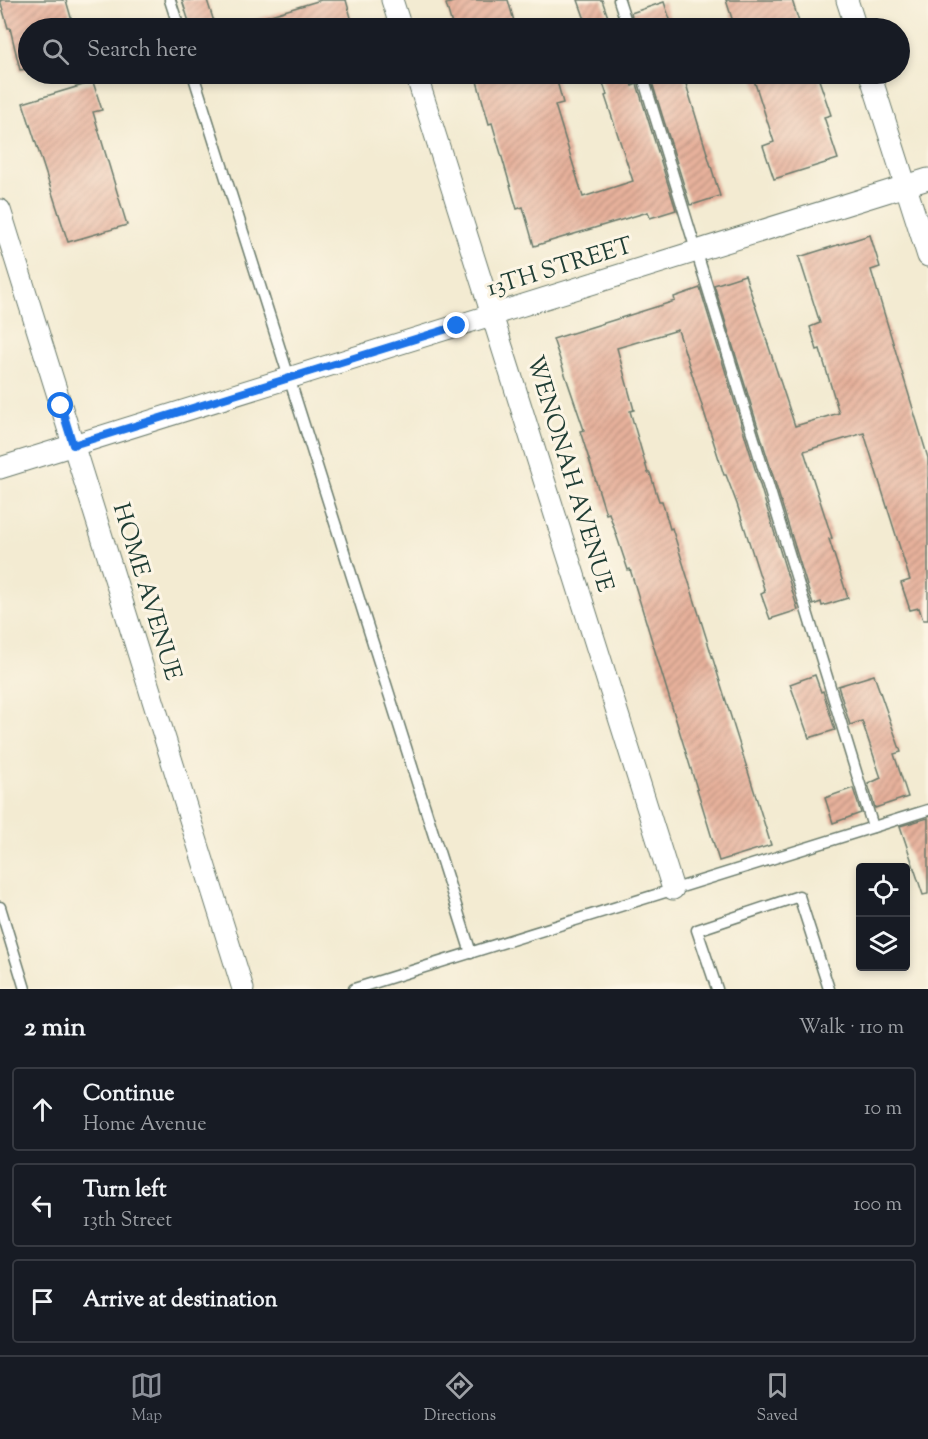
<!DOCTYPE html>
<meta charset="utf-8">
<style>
:root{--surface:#171b24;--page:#20242c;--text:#f1f3f6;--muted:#9ea1a6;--line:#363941;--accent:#8c9099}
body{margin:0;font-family:"Sorts Mill Goudy",serif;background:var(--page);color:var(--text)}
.controls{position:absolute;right:18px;bottom:18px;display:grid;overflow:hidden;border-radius:6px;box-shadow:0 3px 9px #0003}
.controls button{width:54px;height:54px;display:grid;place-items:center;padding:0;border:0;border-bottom:2px solid var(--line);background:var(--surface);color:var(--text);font:30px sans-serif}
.stop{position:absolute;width:18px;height:18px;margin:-14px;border:4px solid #1a73e8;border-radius:50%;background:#fff}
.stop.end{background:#1a73e8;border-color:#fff;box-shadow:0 2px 6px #0008}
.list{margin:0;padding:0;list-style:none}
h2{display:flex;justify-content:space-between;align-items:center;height:78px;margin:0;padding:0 24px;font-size:26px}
h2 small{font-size:20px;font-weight:400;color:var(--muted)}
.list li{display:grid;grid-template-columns:39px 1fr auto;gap:18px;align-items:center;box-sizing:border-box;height:84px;margin:0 12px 12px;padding:0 12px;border:2px solid var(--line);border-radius:6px}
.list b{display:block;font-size:22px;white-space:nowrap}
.list p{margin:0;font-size:20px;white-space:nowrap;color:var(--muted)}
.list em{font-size:20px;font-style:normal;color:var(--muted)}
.icon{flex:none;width:33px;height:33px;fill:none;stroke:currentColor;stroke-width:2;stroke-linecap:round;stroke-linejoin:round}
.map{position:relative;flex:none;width:928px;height:989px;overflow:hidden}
.search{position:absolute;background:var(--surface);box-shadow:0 3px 9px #0003;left:18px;right:18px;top:18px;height:66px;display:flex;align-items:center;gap:15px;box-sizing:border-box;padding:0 21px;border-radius:33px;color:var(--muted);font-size:22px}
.sheet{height:366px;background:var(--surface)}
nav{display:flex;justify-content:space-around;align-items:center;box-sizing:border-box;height:84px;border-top:2px solid var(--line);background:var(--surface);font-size:16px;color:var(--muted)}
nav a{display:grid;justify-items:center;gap:3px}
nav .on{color:var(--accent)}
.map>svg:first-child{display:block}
.building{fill:url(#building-hatch)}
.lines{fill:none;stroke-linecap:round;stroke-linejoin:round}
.service-casing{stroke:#697a6b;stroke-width:13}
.minor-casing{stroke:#697a6b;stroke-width:23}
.service{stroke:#fff;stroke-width:10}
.minor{stroke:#fff;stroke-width:21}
.route{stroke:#1a73e8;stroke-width:8}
.labels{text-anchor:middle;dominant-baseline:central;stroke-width:6;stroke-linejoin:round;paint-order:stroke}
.street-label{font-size:24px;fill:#1f3d34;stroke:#fcf5e5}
</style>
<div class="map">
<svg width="928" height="989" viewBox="0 0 928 989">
<defs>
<pattern id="building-hatch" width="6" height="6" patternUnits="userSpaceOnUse" patternTransform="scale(1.5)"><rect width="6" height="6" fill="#e7b19b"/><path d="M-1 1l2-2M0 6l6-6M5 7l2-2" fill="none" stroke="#bb917f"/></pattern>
</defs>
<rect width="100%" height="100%" fill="#fcf5e5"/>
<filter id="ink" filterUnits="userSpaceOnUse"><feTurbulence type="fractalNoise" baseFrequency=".0167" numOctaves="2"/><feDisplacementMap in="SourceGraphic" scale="12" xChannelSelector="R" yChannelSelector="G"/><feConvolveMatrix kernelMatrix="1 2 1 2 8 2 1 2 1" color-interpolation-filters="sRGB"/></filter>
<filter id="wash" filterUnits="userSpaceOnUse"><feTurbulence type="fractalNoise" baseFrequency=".008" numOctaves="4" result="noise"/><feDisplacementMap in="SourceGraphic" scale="24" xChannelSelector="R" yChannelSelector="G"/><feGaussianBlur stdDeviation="1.35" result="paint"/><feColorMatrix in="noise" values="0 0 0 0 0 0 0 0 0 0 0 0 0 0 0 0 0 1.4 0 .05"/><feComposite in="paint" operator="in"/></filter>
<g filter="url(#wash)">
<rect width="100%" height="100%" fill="#f3ebd2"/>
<g id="blocks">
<!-- building -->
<g class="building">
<path d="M0,0H66L74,28H28V69L20,70L10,28H8Z"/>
<path d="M182,0H207L216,28H191Z"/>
<path d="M321,0H346L354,28H245L244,23Z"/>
<path d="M460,0H508L516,28H453L446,4Z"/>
<path d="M578,0H602L609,20L617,17L620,28H588Z"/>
<path d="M726,0H792L801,28H735Z"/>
<path d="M664,2L673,28H635L631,13Z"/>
<path d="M475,74H555L563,103L555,105L583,197L633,181L605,96L607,95L600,74H628L632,86L637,84L676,210L650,218L648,212L534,246L523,207L517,209L492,123L489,124Z"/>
<path d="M669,74H683L720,196L695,204L690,205L651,79Z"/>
<path d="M752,74H817L831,115L824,117L838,159L774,179L763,146L774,142Z"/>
<path d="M93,82L102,110L93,112L127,225L68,242L23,103Z"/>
<path d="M870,235L880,267L871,270L928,458V620H923L919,608L910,610L901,583L910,580L864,433L804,451L832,538L829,539L848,598L822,606L821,602L813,605L714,285L745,275L795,426L839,413L820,349L817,350L810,327L820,323L799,257Z"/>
<path d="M700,288L798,610L770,619L761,594L765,592L737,504L726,475H724L678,330L617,348L634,410L630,411L648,473H650L659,501H662L670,529L672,528L771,845L719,861L630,569L628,570L609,513L606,514L588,456L580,431L584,430L553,339L675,301L674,297Z"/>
<path d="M815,675L821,692L823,691L835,730L809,738L790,684Z"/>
<path d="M874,675L901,752L894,754L908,797L875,808L868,784L881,778L862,721L850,725L838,686Z"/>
<path d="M853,788L861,813L833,823L825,798Z"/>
<path d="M928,818V894L923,895L900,826Z"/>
</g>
</g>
</g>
<g filter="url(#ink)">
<use href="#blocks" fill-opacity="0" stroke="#697a6b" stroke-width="1.5"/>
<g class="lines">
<!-- service casing -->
<g class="service-casing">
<g id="service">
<path d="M170,0L179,28"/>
<path d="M619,0L628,28"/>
<path d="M193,74L471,953"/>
<path d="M642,74L873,827"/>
<path d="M0,907L25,989"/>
<path d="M354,989L928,810"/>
<path d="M717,989L697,930L799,896L829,989"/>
</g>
</g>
<!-- minor casing -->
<g class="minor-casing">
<g id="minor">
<path d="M392,0L401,28"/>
<path d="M847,0L856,28"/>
<path d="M416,74L673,889"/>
<path d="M870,74L928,256"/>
<path d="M0,210L243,989"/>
<path d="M0,468L928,179"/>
</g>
</g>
<!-- service -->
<use href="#service" class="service"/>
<!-- minor -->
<use href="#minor" class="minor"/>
</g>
</g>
<g class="lines" filter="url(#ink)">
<!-- route -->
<path class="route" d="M61,406L73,445L457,326"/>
</g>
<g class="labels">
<!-- street labels -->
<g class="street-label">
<text transform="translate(560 268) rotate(-17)">13TH STREET</text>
<text transform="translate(569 474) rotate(73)">WENONAH AVENUE</text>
<text transform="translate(146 592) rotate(73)">HOME AVENUE</text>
</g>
</g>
</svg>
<div class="controls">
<button><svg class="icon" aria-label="locate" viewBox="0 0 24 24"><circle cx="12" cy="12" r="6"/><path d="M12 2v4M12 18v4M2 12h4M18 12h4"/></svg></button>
<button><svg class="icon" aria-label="layers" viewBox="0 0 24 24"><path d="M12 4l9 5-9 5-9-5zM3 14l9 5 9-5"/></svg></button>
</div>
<div class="stop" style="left:61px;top:406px"></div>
<div class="stop end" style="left:457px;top:326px"></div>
<div class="search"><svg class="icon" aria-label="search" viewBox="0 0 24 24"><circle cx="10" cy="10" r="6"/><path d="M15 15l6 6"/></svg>Search here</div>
</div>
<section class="sheet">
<h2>2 min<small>Walk · 110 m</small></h2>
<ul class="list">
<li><svg class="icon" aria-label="ahead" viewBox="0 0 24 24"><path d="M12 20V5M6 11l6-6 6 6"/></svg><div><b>Continue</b><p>Home Avenue</p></div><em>10 m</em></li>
<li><svg class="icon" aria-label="left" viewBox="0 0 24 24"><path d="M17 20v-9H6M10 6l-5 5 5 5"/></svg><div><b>Turn left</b><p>13th Street</p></div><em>100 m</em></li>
<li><svg class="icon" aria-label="arrive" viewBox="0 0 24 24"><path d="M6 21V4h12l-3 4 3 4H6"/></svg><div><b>Arrive at destination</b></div></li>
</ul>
</section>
<nav>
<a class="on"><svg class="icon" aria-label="map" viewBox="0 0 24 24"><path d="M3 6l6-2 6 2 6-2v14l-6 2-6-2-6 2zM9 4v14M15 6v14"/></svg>Map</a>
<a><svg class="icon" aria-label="directions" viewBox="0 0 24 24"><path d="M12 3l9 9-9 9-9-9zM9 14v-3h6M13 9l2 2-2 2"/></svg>Directions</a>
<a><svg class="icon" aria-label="saved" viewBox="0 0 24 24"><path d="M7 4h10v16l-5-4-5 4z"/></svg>Saved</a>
</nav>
